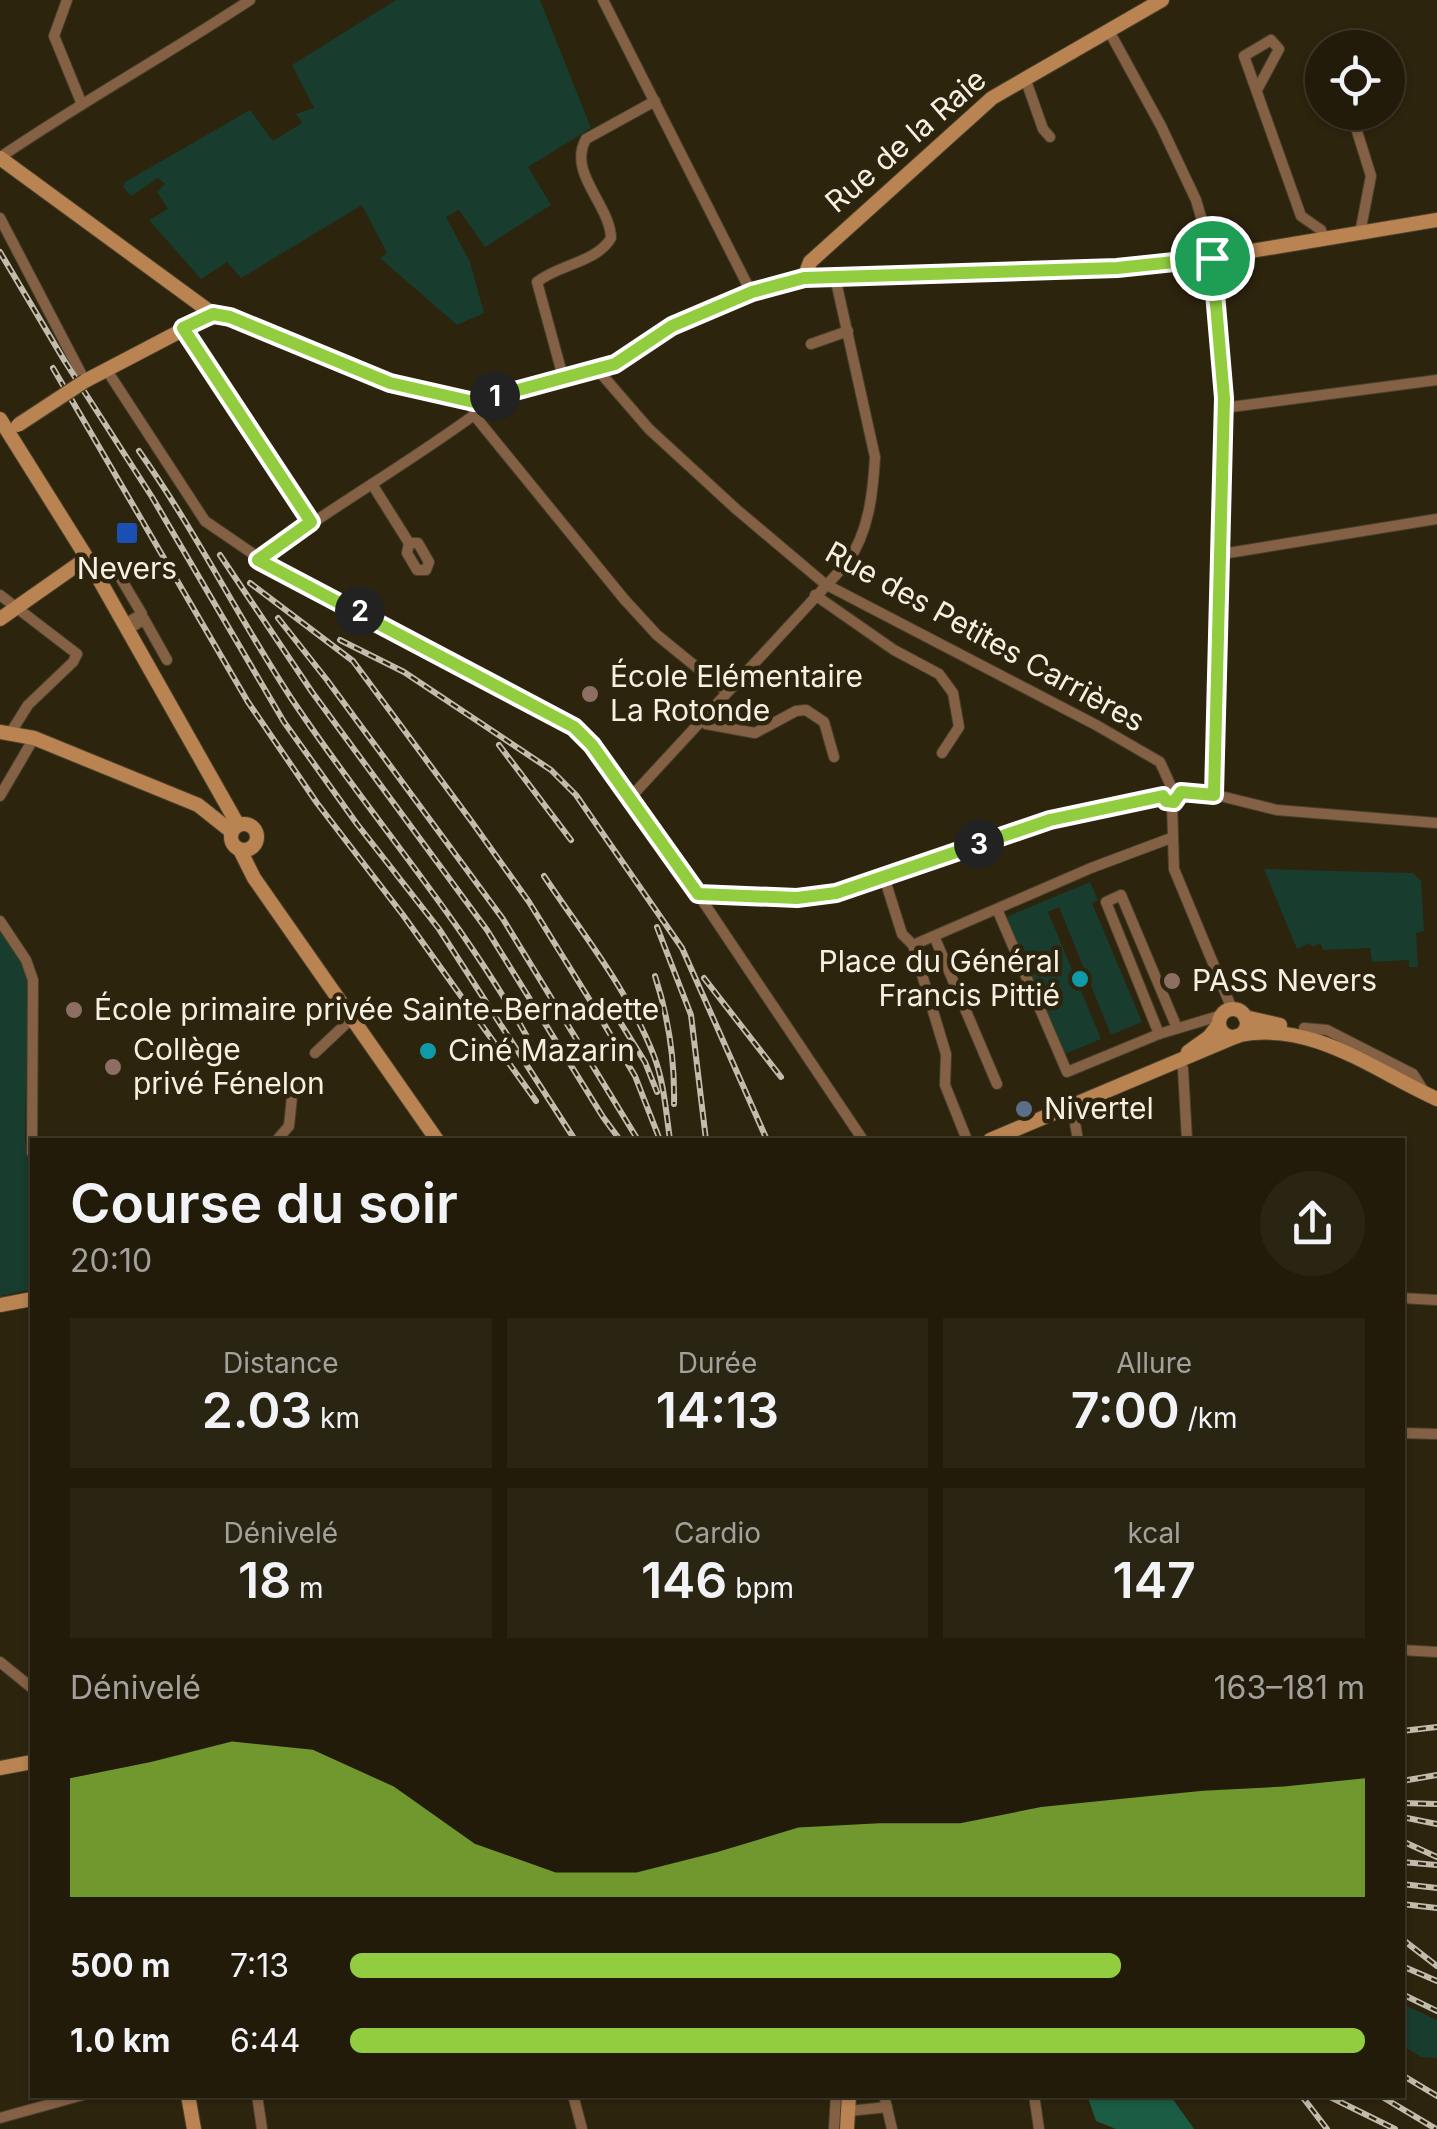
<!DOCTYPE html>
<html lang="fr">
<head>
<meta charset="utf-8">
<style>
  :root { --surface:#221b0a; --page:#2a2413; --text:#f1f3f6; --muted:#a2a19c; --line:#3f392b; --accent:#92cd3f }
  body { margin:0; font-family:Inter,sans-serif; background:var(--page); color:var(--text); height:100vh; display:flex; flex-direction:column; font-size:38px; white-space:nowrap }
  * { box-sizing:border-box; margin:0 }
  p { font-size:32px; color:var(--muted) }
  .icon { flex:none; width:55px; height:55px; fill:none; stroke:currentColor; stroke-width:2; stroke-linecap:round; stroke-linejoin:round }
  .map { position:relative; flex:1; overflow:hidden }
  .drawer { position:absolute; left:30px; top:1138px; width:1375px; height:960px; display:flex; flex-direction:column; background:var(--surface); border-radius:0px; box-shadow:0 2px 8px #0004,0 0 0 2px var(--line) }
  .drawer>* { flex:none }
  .fabs { position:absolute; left:1305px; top:30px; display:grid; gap:20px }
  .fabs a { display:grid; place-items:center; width:100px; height:100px; border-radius:50%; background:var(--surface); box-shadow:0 2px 8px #0004,0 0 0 2px var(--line); font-size:50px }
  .pin { position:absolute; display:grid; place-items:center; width:85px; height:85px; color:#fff; margin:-42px; border:5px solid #fff; border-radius:50%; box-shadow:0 2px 10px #0007 }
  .km { position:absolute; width:50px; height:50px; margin:-25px; border-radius:50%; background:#222; color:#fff; font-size:28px; line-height:50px; text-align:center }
  .round { display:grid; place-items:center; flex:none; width:105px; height:105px; border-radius:52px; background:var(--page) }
  .headline { display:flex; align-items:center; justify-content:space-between; height:170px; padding:0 40px }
  h1 { font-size:55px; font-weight:600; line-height:75px }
  .metrics { display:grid; grid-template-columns:repeat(3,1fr); gap:15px; height:170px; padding:10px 40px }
  .metrics div { display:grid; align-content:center; border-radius:0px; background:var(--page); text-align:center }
  .metrics b { font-size:50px; font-weight:600 }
  .metrics small { font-size:28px; font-weight:400 }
  .metrics p { font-size:28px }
  .chart { height:280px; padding:20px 40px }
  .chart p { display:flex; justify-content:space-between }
  .chart svg { width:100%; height:180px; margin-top:10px; fill:var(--accent); opacity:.7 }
  ul { padding:0 40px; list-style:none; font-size:32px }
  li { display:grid; grid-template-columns:160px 120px 1fr; align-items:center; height:75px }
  li i { height:25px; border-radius:12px; background:var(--accent) }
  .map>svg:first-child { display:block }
</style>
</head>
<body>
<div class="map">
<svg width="1437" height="2129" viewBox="0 0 1437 2129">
  <rect width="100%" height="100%" fill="#2d240e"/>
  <!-- green -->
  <g fill="#183c2e">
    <polygon points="396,0 540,0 591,128 528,167 551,205 485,247 459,210 446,217 470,262 484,313 457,325 380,258 387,253 362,205 241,278 227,262 201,279 149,220 168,209 157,192 165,184 158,178 131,196 123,187 125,182 250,110 273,141 302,123 296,114 314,108 292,65"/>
    <polygon points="1264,869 1413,873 1421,881 1424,931 1416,933 1418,967 1409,967 1409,960 1372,962 1370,948 1323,950 1320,943 1312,947 1310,943 1297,949"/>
    <polygon points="1090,882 1098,900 1092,903 1142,1022 1111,1035 1059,907 1048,912 1101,1039 1060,1056 1001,919"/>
    <polygon points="0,929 22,961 28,986 25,1139 32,1178 32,1285 29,1290 0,1296"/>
    <polygon points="1403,2004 1437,2020 1437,2058 1421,2057 1403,2046"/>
  </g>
  <!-- forest -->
  <polygon fill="#1a5d44" points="1087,2095 1170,2095 1194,2129 1116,2129 1096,2121"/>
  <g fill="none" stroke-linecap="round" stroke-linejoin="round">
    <!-- street casing -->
    <g stroke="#49412c" stroke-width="12">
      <g id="street">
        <polyline points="67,0 54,36 81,102"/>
        <polyline points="603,0 751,292"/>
        <polyline points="1109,31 1161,126 1196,200 1211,251 1223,398 1214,795"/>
        <polyline points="1025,78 1043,129 1050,137"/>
        <polyline points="1257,90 1279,49 1271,40 1244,56 1301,216 1321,230 1324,239"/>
        <polyline points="1351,112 1371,176 1360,233"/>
        <path d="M2 156C83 101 168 54 250 0"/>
        <polyline points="0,218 85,381"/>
        <polyline points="183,328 311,522"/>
        <polyline points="811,344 848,331"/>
        <polyline points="106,369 205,521 281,573 562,719 584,736 698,894 863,1140"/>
        <polyline points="597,369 649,429 736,509 825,584 1096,725 1160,762 1170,784"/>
        <path d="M563 377 537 282C559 264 596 263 611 238 610 204 567 173 586 139L655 101"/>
        <polyline points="1223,408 1437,380"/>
        <polyline points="474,415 624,599 657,635 727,692"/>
        <polyline points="372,484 409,543 407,553 417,570 426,570 429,562 418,543 409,543"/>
        <polyline points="1222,554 1437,519"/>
        <path d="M259 560C329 509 404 466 474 415V410"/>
        <polyline points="97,577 114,567 142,614 123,625"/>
        <polyline points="0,595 77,654 73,662 28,705 11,732"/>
        <polyline points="815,595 894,650 939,674 953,693 959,727 942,753"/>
        <polyline points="135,625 144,619 167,660"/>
        <polyline points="701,719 706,724 755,733 796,711 806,710 824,722 834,757"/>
        <polyline points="1181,792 1204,792 1277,810 1437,823"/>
        <polyline points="0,796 34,738"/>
        <path d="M629 799 847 563C869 532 873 493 875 457L835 277"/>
        <polyline points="1172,803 1174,869 1232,1009"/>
        <polyline points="884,877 902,934 913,945 946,1054 945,1085 967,1140"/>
        <polyline points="698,894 797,897 836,893 1050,820 1163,796"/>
        <polyline points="997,909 1067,1072 1159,1034 1222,1015"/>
        <polyline points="0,921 26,960 33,980 32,1153"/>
        <polyline points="934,936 997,1084"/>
        <polyline points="913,945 1091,868 1171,838"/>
        <polyline points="1304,1028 1327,1030 1413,1074 1425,1093"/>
        <polyline points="1159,1034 1106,902 1121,895 1177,1028"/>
        <polyline points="315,1053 351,1019"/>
        <polyline points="1179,1059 1183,1069 1187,1140"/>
        <polyline points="1072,1106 1078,1140"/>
        <polyline points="277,1140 289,1126 293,1087"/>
        <polyline points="1402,1298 1437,1300"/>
        <polyline points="1402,1433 1437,1434"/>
        <polyline points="1402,1650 1437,1652"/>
        <polyline points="0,1662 32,1688"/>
        <polyline points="257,2095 262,2129"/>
        <polyline points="573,2095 582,2129"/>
        <polyline points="884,2095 892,2129"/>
        <polyline points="1034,2095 1039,2129"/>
        <polyline points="849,2111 887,2107"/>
        <polyline points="0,2118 83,2095"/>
        <polyline points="834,2129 836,2095"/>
      </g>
    </g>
    <!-- secondary casing -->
    <g stroke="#49412c" stroke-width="16">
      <g id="secondary">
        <polyline points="0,158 213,314 230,317 390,383 474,402 615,363 672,327 751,292 804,278 1117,268 1203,259 1437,220"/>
        <polyline points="804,278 810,262 992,98 1162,0"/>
        <polyline points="85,381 213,314"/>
        <polyline points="0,419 87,558 238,825"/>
        <polyline points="0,619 87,558"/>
        <polyline points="0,732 34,738 198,805 232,832"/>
        <circle cx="244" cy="837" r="13"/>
        <polyline points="240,850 254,878 437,1140"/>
        <circle cx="1233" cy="1023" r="14"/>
        <polyline points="1245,1017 1280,1025"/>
        <path d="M1240 1035C1313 1021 1373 1070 1437 1099"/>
        <polyline points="1188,1052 1209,1037 1219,1024"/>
        <polyline points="990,1140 1237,1036"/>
        <polyline points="0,1305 32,1299"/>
        <polyline points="0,1768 32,1762"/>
        <polyline points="188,2095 194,2129"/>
        <polyline points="847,2129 849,2095"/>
      </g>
    </g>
    <!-- street -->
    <use href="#street" stroke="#846144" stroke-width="10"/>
    <!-- secondary -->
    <use href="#secondary" stroke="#ba8352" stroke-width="14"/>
    <!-- rail casing -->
    <g stroke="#c2bcac" stroke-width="6">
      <g id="rail">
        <polyline points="0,252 64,360 152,497 284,722 357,824 439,929 575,1140"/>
        <polyline points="53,368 248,702 317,803 403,915 536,1101"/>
        <path d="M139 451C195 530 238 617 291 698 369 815 462 919 530 1042"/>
        <polyline points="220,555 312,692 487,930 603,1117 620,1140"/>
        <polyline points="250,583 353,661 472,822 529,902 591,1002 635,1076 660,1140"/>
        <polyline points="278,618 327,680 503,919 638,1140"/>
        <polyline points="340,640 404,672 551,770 576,795 682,948 767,1140"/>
        <polyline points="499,745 571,840"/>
        <path d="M544 876C582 933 629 991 654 1056 664 1082 666 1112 670 1140"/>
        <polyline points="657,927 691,1015 706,1140"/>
        <path d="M655 976C669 1019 675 1059 674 1104"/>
        <polyline points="704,978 781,1077"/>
        <polyline points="617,1017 645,1062 657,1092"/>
        <polyline points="1402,1731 1437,1727"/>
        <polyline points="1402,1781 1437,1775"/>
        <polyline points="1402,1803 1437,1804"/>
        <polyline points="1402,1817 1437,1824"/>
        <polyline points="1402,1841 1437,1857"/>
        <polyline points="1402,1862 1437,1865"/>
        <polyline points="1402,1884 1437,1888"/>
        <polyline points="1402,1904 1437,1908"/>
        <polyline points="1402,1939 1437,1966"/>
        <polyline points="1402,1966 1437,1981"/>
        <polyline points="1402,1994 1437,2011"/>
        <polyline points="1402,2075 1437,2096"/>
        <polyline points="1301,2095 1327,2129"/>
        <polyline points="1326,2095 1395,2129"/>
        <polyline points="1379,2095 1436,2129"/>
      </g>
    </g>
    <!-- rail -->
    <use href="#rail" stroke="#2d240e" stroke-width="2.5" stroke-dasharray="8" stroke-linecap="butt"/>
    <!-- secondary-bridge casing -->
    <g stroke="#49412c" stroke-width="16" stroke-linecap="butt">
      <polyline id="secondary-bridge" points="18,425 85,381"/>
    </g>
    <!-- secondary-bridge -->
    <use href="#secondary-bridge" stroke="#ba8352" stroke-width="14"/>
  </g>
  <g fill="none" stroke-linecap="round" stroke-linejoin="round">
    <!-- route casing -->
    <g stroke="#fff" stroke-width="20">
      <polygon id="route" points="1212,258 1224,398 1214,795 1181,792 1174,802 1166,801 1163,796 1050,820 836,893 797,898 698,894 592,745 574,727 258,560 311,522 183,328 213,314 230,317 390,383 474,402 615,364 672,326 752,292 804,278 1117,268"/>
    </g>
    <!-- route -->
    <use href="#route" stroke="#92cd3f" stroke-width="12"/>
  </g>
  <!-- markers -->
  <rect fill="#1a4fb4" stroke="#2d240e" stroke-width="4" x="115" y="521" width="24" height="24" rx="5"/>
  <g fill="#8d6e63" stroke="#2d240e" stroke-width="4">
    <circle cx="590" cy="694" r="10"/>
    <circle cx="1172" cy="981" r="10"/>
    <circle cx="74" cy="1010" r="10"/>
    <circle cx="113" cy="1067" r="10"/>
  </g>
  <g fill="#0f9aa8" stroke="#2d240e" stroke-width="4">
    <circle cx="1080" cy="979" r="10"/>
    <circle cx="428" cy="1051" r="10"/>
  </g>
  <circle fill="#5c6f8a" stroke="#2d240e" stroke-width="4" cx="1024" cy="1109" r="10"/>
  <g text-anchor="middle" stroke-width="9" stroke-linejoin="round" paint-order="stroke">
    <!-- street labels -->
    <g font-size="30" fill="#f6f0e2" stroke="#2d240e">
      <text transform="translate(906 141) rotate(-41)" y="10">Rue de la Raie</text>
      <text transform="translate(985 637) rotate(29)" y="10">Rue des Petites Carrières</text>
    </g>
    <!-- poi labels -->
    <g font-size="30" fill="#f6f0e2" stroke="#2d240e" text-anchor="start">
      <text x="127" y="579" text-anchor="middle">Nevers</text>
      <text x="610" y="687">École Elémentaire<tspan x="610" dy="34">La Rotonde</tspan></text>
      <text x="1060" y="972" text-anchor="end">Place du Général<tspan x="1060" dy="34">Francis Pittié</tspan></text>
      <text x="1192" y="991">PASS Nevers</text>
      <text x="94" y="1020">École primaire privée Sainte-Bernadette</text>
      <text x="133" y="1060">Collège<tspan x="133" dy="34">privé Fénelon</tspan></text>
      <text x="448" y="1061">Ciné Mazarin</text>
      <text x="1044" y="1119">Nivertel</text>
    </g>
  </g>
</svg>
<div class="fabs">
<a><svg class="icon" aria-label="locate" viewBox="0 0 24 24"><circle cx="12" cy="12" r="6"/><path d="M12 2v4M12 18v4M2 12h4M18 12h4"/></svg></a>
</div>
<div class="pin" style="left:1212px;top:258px;background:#1e9e55"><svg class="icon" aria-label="arrive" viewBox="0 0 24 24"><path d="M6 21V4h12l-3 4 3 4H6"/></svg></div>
<b class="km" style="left:495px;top:396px">1</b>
<b class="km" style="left:360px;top:611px">2</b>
<b class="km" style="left:979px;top:844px">3</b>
<section class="drawer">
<div class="headline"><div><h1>Course du soir</h1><p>20:10</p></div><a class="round"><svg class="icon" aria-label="share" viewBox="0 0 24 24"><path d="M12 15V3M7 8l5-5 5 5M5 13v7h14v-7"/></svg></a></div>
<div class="metrics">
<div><p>Distance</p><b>2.03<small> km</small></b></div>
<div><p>Durée</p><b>14:13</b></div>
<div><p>Allure</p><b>7:00<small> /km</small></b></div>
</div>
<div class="metrics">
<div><p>Dénivelé</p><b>18<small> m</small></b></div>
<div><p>Cardio</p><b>146<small> bpm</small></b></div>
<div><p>kcal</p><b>147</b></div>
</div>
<div class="chart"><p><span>Dénivelé</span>163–181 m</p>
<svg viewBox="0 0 160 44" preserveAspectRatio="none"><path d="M0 44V15L10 11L20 6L30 8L40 17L50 31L60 38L70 38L80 33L90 27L100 26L110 26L120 22L130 20L140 18L150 17L160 15V44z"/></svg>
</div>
<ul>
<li><b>500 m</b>7:13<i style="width:76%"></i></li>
<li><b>1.0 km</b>6:44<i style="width:100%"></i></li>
</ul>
</section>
</div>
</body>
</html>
